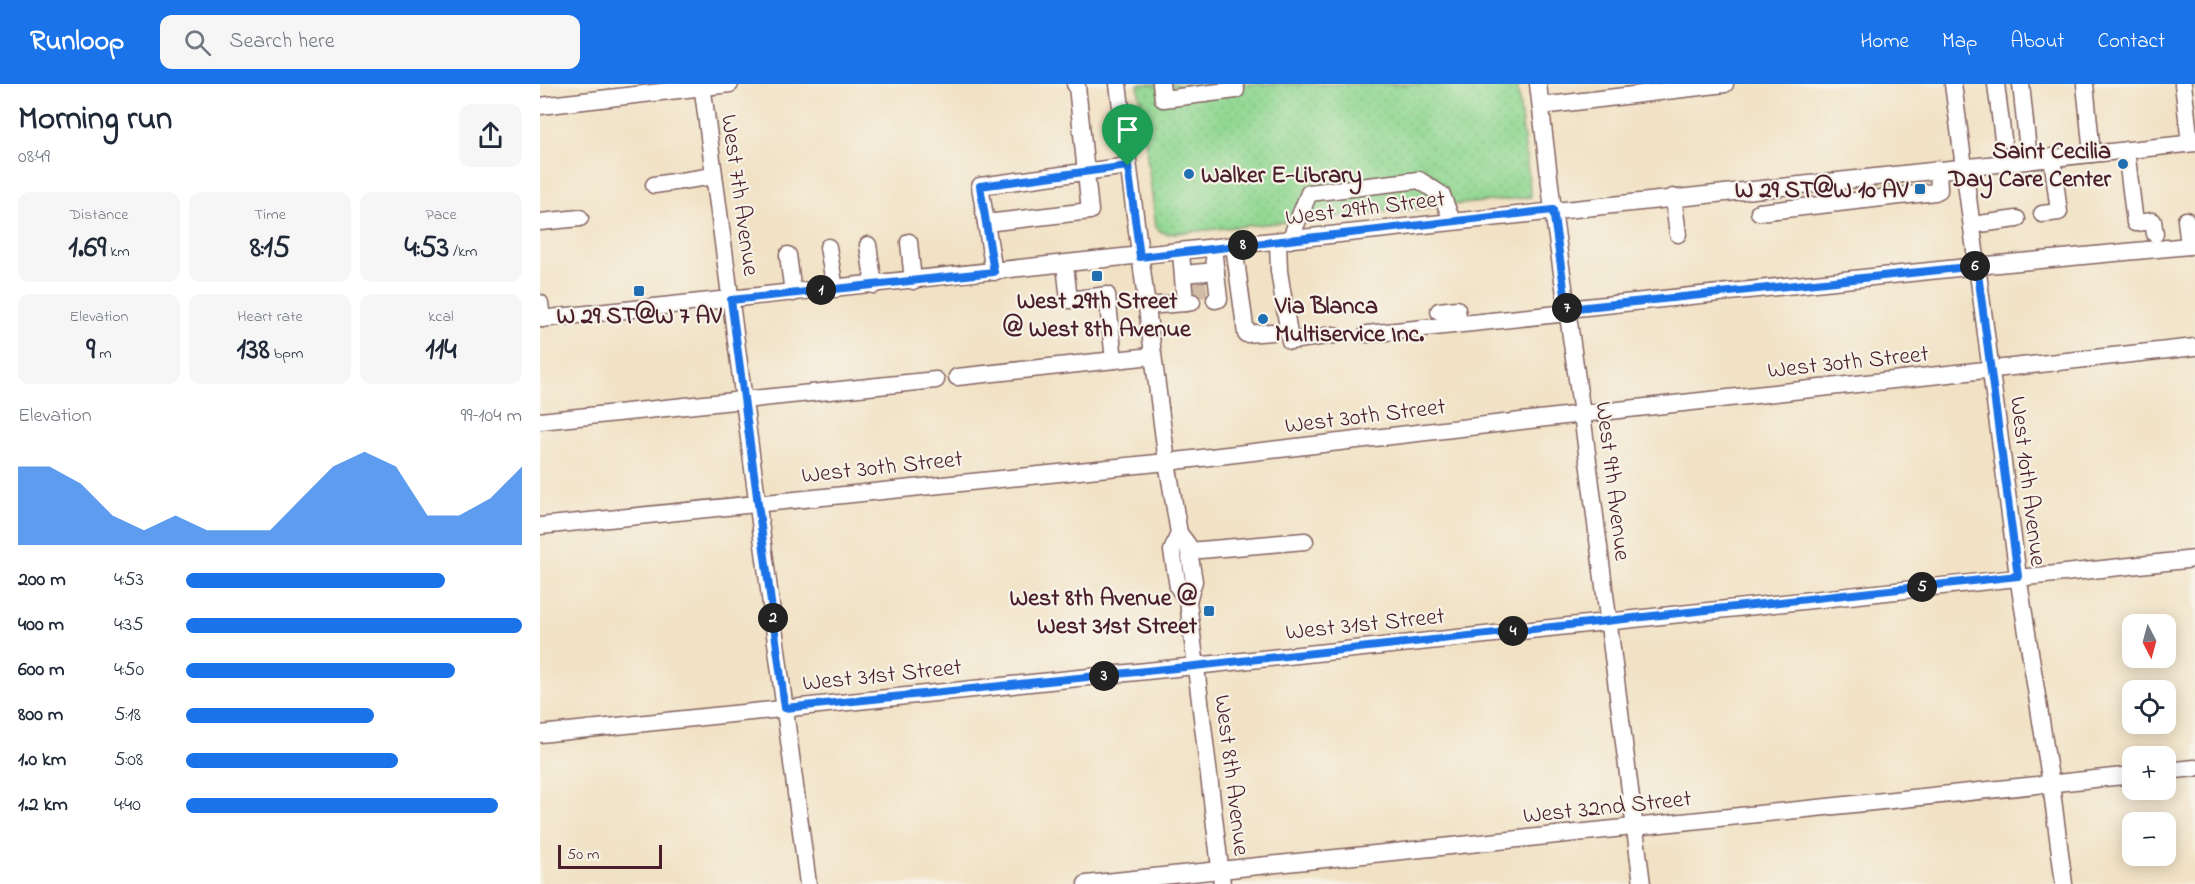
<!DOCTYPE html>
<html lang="en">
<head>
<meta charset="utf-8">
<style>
  :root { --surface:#fff; --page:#f6f6f7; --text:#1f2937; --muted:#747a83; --accent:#1a73e8 }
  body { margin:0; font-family:"Indie Flower",sans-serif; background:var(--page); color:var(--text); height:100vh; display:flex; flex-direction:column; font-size:22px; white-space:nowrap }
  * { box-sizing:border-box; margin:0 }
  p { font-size:20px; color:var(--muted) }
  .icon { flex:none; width:33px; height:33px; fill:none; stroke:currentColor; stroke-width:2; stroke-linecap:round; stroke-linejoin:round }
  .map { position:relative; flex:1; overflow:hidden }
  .sheet { display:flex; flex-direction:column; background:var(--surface); width:540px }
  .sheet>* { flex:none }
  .needle { width:39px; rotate:174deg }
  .tools { position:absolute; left:1582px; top:530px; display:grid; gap:12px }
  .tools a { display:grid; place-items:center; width:54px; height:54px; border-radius:12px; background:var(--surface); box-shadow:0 3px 15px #0003; font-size:30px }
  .scale { position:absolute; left:18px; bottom:15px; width:104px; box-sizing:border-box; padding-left:6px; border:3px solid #4a1f2b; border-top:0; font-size:16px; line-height:21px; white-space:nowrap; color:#4a1f2b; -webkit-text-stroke:4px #f7f3e8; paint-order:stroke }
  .pin { position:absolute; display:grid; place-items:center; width:51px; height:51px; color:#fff; margin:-62px -26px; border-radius:50% 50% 50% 0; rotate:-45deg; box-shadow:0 0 6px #0007 }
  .pin .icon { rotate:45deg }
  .km { position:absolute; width:30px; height:30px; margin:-15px; border-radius:50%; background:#222; color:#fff; font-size:16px; line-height:30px; text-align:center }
  .round { display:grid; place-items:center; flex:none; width:63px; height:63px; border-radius:12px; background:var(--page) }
  .summary { display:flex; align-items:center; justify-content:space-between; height:102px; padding:0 18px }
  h1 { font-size:33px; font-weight:800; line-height:45px }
  .figures { display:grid; grid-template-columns:repeat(3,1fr); gap:9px; height:102px; padding:6px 18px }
  .figures div { display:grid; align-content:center; border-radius:12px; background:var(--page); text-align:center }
  .figures b { font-size:30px; font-weight:800 }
  .figures small { font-size:16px; font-weight:400 }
  .figures p { font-size:16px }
  .chart { height:168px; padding:12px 18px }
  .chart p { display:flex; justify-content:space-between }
  .chart svg { width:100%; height:108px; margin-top:6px; fill:var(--accent); opacity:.7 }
  ul { padding:0 18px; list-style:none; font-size:20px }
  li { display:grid; grid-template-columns:96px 72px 1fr; align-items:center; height:45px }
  li i { height:15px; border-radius:8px; background:var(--accent) }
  header { display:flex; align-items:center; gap:36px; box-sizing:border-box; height:84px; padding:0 30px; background:var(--accent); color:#fff }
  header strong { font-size:28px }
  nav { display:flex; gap:33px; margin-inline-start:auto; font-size:21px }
  .search { width:420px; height:54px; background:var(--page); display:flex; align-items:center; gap:15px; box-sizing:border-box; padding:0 21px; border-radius:12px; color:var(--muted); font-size:22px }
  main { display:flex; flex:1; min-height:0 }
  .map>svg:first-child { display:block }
</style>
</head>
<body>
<header>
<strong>Runloop</strong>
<div class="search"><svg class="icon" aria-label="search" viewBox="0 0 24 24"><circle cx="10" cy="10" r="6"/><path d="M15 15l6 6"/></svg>Search here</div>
<nav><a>Home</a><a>Map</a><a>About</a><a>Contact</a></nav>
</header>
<main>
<section class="sheet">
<div class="summary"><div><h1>Morning run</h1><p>08:49</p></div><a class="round"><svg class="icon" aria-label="share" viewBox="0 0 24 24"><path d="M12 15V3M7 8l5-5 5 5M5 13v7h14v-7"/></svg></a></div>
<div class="figures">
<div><p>Distance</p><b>1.69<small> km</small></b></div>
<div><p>Time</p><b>8:15</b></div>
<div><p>Pace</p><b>4:53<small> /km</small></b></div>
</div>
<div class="figures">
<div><p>Elevation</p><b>9<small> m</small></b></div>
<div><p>Heart rate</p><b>138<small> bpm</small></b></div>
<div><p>kcal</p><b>114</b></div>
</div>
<div class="chart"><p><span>Elevation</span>99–104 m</p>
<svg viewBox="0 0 160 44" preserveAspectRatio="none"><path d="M0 44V12L10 12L20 19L30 32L40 38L50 32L60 38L70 38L80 38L90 25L100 12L110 6L120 12L130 32L140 32L150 25L160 12V44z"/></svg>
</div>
<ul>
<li><b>200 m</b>4:53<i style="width:77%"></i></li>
<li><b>400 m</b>4:35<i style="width:100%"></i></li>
<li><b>600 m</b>4:50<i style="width:80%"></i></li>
<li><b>800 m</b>5:18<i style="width:56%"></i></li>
<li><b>1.0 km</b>5:08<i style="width:63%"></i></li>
<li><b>1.2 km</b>4:40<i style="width:93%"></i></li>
</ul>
</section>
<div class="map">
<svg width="1655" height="800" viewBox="0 0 1655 800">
  <defs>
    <pattern id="grass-dots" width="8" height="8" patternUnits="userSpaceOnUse" patternTransform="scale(1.5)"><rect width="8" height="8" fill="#90d791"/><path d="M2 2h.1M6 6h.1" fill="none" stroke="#7eb87d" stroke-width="1.8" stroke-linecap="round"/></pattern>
  </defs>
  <rect width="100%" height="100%" fill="#f7f3e8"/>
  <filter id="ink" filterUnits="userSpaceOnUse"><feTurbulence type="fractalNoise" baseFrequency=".0167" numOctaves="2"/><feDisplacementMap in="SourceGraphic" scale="12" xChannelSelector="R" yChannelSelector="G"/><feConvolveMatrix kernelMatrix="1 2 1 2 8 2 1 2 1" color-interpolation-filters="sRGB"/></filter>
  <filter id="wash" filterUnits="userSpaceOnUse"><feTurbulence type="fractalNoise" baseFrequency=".008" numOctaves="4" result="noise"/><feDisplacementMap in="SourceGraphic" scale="24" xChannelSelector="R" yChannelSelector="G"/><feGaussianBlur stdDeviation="1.35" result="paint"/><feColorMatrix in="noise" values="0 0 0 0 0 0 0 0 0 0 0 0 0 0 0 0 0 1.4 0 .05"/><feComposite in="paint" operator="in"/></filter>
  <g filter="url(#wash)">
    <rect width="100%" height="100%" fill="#f1e2c5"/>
    <!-- grass -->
    <polygon fill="url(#grass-dots)" stroke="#6d7b5e" stroke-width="1.5" points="598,0 977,0 991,113 627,150 620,147 616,143"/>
  </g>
  <g filter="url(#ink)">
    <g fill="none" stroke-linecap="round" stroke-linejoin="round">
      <!-- minor-tunnel -->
      <polyline stroke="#d0bba6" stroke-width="16" stroke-dasharray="16 8" stroke-linecap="butt" points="651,207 674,204"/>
      <!-- minor casing -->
      <g stroke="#846361" stroke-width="19">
        <g id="minor">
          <polyline points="162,0 268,800"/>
          <polyline points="578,0 627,378 639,449 648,461 654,497 648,517 682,800"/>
          <polyline points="621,0 623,15 696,6 695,0"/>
          <polyline points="998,0 1013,126 1042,330 1102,800"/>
          <polyline points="1413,0 1478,492 1511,700 1524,800"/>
          <polyline points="1456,0 1463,55"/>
          <polyline points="1481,0 1489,76"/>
          <polyline points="1545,0 1552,70"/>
          <polyline points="1643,0 1650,59"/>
          <polyline points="0,22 190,0"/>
          <polyline points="1001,22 1185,0"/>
          <polyline points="1586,66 1595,139 1613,137 1615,150"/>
          <polyline points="114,101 174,92"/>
          <polyline points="1133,113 1138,150"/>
          <polyline points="1219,128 1395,108 1399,106 1398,85"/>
          <polyline points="1502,130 1519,128 1512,73"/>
          <polyline points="1646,136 1649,162 1655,161"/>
          <polyline points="0,138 40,134"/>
          <polyline points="446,139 440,102 588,82"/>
          <polyline points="1432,141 1477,135"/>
          <polyline points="750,156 769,109 879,96 902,111 912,137"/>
          <polyline points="369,158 373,197"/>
          <polyline points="738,158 739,187 750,257 794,251"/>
          <polyline points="328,161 334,201"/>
          <polyline points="694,162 706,250 732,248"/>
          <polyline points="288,163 295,205"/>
          <polyline points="673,164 679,215 675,216"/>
          <polyline points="641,168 645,219 652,218"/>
          <polyline points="248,171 253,209"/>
          <polyline points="525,181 529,216 567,211 574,276"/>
          <polyline points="454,188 446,139 550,127 537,2 535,0"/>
          <polyline points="643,190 676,187"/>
          <polyline points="0,219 2,235"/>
          <polyline points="606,222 645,219"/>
          <polyline points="1027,225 1437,182 1649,162"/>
          <polyline points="899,227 917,225 919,240"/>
          <path d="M0 235C552 178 1103 116 1655 59"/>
          <polyline points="827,250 1028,229"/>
          <polyline points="417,293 612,272"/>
          <polyline points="0,337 396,296"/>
          <polyline points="0,442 627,378 1042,330 1655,263"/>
          <polyline points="639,449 632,467 638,503 648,517"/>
          <polyline points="649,467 765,457"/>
          <polyline points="0,650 655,582 1655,475"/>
          <polyline points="1626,687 1655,684"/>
          <polyline points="546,800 1593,691"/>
        </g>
      </g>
      <!-- minor -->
      <use href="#minor" stroke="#fff" stroke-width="16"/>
    </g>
  </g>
  <g fill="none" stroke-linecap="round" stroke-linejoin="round" filter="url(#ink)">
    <!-- route casing -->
    <g stroke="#fff" stroke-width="12">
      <polygon id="route" points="588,82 600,173 1013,126 1027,225 1437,182 1478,492 655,582 245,624 191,216 454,188 440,102"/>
    </g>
    <!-- route -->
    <use href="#route" stroke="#1a73e8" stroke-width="8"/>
  </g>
  <!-- markers -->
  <g fill="#1f6fb2" stroke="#f7f3e8" stroke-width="2">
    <circle cx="1583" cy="80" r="6"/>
    <circle cx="649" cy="90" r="6"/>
    <rect x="1374" y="99" width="12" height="12" rx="3"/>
    <rect x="551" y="186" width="12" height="12" rx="3"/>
    <rect x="93" y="201" width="12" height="12" rx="3"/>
    <circle cx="723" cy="235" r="6"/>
    <rect x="663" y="521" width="12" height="12" rx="3"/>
  </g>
  <g text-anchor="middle" stroke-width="4.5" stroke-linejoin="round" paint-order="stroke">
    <!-- poi labels -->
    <g font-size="24" font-weight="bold" fill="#4a1f2b" stroke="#f7f3e8" text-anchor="end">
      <text x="1571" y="74">Saint Cecilia<tspan x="1571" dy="28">Day Care Center</tspan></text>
      <text x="661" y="98" text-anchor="start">Walker E-Library</text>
      <text x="1368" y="113">W 29 ST@W 10 AV</text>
      <text x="557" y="224" text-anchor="middle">West 29th Street<tspan x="557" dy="28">@ West 8th Avenue</tspan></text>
      <text x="735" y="229" text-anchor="start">Via Blanca<tspan x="735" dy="28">Multiservice Inc.</tspan></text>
      <text x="99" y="239" text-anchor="middle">W 29 ST@W 7 AV</text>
      <text x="657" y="521">West 8th Avenue @<tspan x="657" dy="28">West 31st Street</tspan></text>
    </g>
    <!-- street labels -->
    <g font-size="24" fill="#4a1f2b" stroke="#f7f3e8">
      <text transform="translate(201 111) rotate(82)" y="8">West 7th Avenue</text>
      <text transform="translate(825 123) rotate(-7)" y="8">West 29th Street</text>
      <text transform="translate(1308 277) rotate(-6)" y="8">West 30th Street</text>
      <text transform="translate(825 331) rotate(-7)" y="8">West 30th Street</text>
      <text transform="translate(342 382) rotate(-6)" y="8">West 30th Street</text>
      <text transform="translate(1074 397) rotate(83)" y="8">West 9th Avenue</text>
      <text transform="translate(1489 397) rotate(83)" y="8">West 10th Avenue</text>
      <text transform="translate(825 539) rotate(-6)" y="8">West 31st Street</text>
      <text transform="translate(342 590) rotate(-6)" y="8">West 31st Street</text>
      <text transform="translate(693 691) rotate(83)" y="8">West 8th Avenue</text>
      <text transform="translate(1067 722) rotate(-6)" y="8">West 32nd Street</text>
    </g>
  </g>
</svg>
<div class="tools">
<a><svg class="needle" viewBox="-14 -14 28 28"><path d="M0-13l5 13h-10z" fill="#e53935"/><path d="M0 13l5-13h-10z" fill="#747a83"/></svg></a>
<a><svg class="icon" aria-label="locate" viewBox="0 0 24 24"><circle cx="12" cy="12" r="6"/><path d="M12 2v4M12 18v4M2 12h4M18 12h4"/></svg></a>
<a>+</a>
<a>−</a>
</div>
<div class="scale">50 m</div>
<div class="pin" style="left:588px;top:82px;background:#1e9e55"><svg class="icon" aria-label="arrive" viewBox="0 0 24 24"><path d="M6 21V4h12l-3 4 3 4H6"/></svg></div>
<b class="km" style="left:281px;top:206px">1</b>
<b class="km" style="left:233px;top:534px">2</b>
<b class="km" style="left:564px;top:592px">3</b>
<b class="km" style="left:973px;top:547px">4</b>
<b class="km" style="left:1382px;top:503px">5</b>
<b class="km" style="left:1435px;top:182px">6</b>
<b class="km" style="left:1027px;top:224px">7</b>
<b class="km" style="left:703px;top:161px">8</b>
</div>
</main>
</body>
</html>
